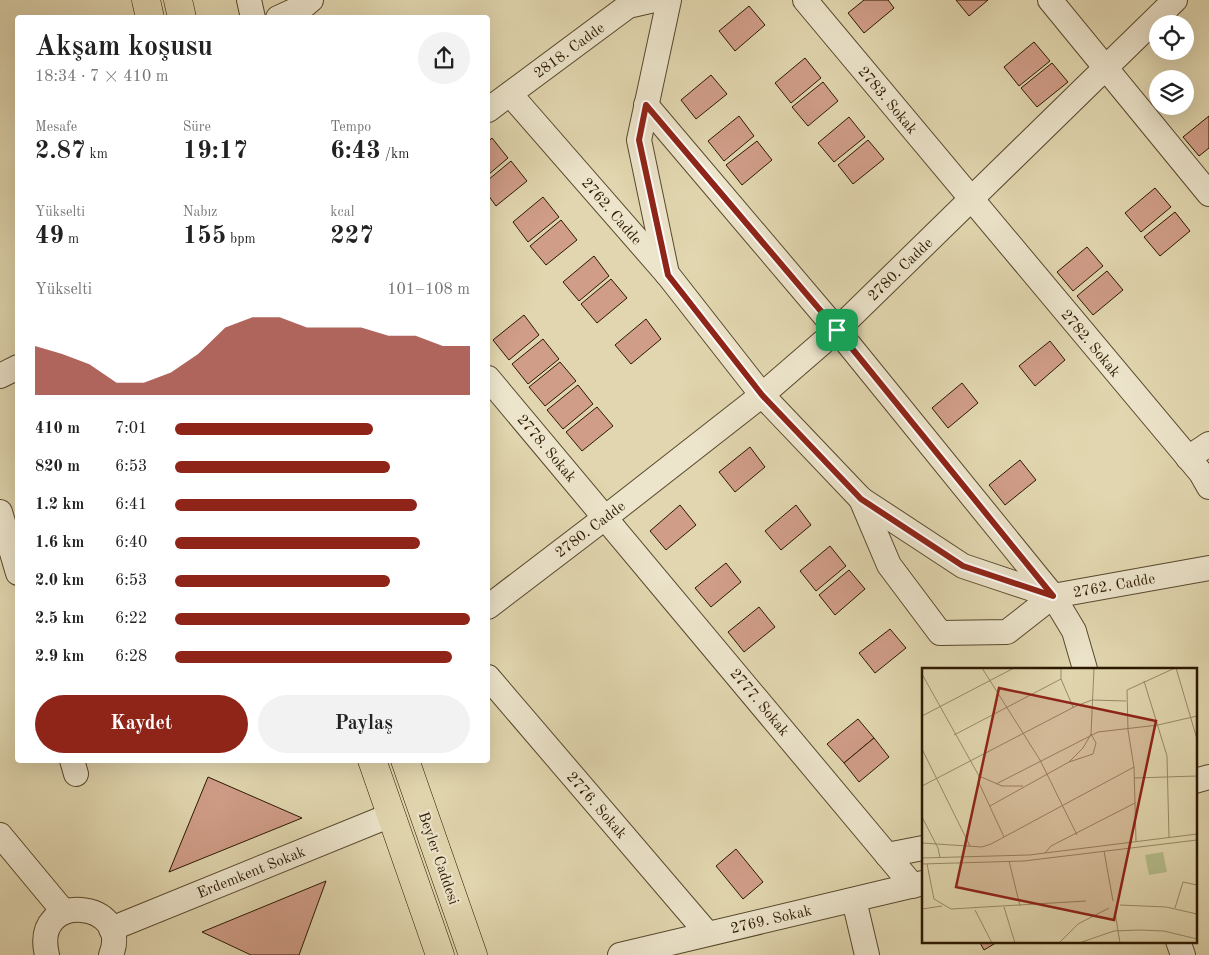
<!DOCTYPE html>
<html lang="tr">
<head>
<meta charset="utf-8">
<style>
  :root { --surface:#fff; --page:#f2f2f2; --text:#222; --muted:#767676; --accent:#8f2418 }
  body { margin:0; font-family:"Old Standard TT",serif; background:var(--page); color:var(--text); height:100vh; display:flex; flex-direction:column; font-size:19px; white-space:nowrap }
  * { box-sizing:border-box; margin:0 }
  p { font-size:16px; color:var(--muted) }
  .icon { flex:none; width:28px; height:28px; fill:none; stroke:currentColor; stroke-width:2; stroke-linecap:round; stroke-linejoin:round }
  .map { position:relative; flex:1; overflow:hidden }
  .side { position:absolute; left:15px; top:15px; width:475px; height:748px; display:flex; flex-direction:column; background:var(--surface); border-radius:5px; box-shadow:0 5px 20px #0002 }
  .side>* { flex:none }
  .fabs { position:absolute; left:1149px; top:15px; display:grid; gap:10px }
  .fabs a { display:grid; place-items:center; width:45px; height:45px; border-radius:50%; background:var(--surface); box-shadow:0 5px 20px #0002; font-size:25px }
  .pin { position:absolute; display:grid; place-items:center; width:42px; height:42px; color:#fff; margin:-21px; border-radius:10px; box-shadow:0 2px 8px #0006 }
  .round { display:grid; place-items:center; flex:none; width:52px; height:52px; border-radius:26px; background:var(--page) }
  .headline { display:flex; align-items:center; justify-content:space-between; height:85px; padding:0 20px }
  h1 { font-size:28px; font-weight:800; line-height:38px }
  .metrics { display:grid; grid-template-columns:repeat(3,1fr); gap:8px; height:85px; padding:5px 20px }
  .metrics div { display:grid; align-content:center }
  .metrics b { font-size:25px; font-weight:800 }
  .metrics small { font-size:14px; font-weight:400 }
  .metrics p { font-size:14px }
  .chart { height:140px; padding:10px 20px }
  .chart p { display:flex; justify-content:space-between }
  .chart svg { width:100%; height:90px; margin-top:5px; fill:var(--accent); opacity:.7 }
  .button { display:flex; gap:10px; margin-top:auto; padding:10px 20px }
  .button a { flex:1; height:58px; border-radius:30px; background:var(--accent); color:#fff; font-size:20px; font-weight:800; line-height:58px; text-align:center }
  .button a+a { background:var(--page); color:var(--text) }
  ul { padding:0 20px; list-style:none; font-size:16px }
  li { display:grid; grid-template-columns:80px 60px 1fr; align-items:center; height:38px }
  li i { height:12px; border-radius:6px; background:var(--accent) }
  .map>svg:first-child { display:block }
</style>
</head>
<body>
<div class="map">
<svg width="1209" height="955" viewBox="0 0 1209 955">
  <rect width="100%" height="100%" fill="#e1d6af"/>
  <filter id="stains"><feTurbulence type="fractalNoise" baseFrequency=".004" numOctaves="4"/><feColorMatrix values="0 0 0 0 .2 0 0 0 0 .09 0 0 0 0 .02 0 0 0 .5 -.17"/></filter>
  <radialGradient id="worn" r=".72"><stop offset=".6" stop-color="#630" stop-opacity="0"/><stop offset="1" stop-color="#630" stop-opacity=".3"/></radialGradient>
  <!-- building -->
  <g fill="#d09d88" stroke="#2b1800">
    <polygon points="864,0 888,0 894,8 864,33 848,13"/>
    <polygon points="956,0 988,0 969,16"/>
    <polygon points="749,6 765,25 735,51 719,31"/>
    <polygon points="1034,42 1050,61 1019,86 1004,67"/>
    <polygon points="805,58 821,78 791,103 775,83"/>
    <polygon points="1052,63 1068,82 1037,107 1021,88"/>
    <polygon points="711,75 727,94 696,119 681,100"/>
    <polygon points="823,82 838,101 808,126 792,107"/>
    <polygon points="739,116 754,136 724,161 708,141"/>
    <polygon points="1209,116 1209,148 1199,156 1183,137"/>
    <polygon points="849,117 865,137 834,162 818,143"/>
    <polygon points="492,138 508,158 488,175 488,142"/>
    <polygon points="868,140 884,159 853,184 838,165"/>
    <polygon points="757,141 772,160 742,185 726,165"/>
    <polygon points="511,161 527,181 496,206 488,195 488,180"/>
    <polygon points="1155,188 1171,207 1141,232 1125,213"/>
    <polygon points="543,197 559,217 528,242 513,222"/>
    <polygon points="1175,212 1190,231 1160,256 1144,237"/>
    <polygon points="561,220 577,240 546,265 530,246"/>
    <polygon points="1087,247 1103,266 1073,291 1057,272"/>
    <polygon points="594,256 609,276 579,301 563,282"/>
    <polygon points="1107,271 1123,290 1093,315 1077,296"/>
    <polygon points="611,279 627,298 597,323 581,304"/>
    <polygon points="524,315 539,335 509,360 493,340"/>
    <polygon points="646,319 661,339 631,364 615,345"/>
    <polygon points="543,339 559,359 528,384 512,364"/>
    <polygon points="1050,341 1065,360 1035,386 1019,366"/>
    <polygon points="560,362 576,381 545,406 529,387"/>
    <polygon points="962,383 978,403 948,428 932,408"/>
    <polygon points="578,385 593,404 563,429 547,410"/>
    <polygon points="597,407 613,426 582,451 566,432"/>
    <polygon points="750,447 765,467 735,492 719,472"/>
    <polygon points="1020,460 1036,480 1005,505 989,485"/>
    <polygon points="680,505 696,525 666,550 650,531"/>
    <polygon points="796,505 811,525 781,550 765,531"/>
    <polygon points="830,546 846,566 816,591 800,571"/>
    <polygon points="726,563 741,582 711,607 695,588"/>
    <polygon points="849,570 865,589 835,615 819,595"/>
    <polygon points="759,607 775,627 744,652 728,632"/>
    <polygon points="890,629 906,648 875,673 859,653"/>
    <polygon points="858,719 874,738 844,763 827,744"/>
    <polygon points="874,738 889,757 859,782 844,763"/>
    <polygon points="208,777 302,818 169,872"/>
    <polygon points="736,849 763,882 743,899 716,866"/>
    <polygon points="326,881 299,955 251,955 202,932"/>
    <polygon points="979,941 999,941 984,950"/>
  </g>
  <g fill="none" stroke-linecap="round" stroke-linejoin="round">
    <!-- minor casing -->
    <g stroke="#58482c" stroke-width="26">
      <g id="minor">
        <polyline points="249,0 253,18"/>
        <polyline points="805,0 1201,473 1209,487"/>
        <polyline points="1050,0 1209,194"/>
        <polyline points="278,18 304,6 311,0"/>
        <polyline points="510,94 668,275 762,395 861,499 963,566 1053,596 1209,568"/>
        <polyline points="646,105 837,330 1053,596 1074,631 1085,669"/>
        <polyline points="488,110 628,6 654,0"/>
        <polyline points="667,274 639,140 669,0"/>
        <polyline points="0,376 18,367"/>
        <polyline points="488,378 913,886"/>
        <polyline points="1188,458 1209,444"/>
        <polyline points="861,499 889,565 940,633 1007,632 1053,596"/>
        <polyline points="0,512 18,573"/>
        <polyline points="488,607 606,517 762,395 837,330 1175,0"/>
        <polyline points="488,677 707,933"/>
        <polyline points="72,760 76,774"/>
        <polyline points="1195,781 1209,777"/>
        <polyline points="0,835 64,912"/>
        <polyline points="887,855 923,848"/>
        <polyline points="854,900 867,955"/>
        <polyline points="111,929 391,815"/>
        <polyline points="1178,941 1183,955"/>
        <path d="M47 955C31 889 133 901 111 955"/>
        <polyline points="620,955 923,883"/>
      </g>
    </g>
    <!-- major casing -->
    <g stroke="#2b1800" stroke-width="29">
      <g id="major">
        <polyline points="146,0 150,18"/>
        <polyline points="178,0 182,18"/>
        <polyline points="372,760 440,955"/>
        <polyline points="405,760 473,955"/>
      </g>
    </g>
    <!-- minor -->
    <use href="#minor" stroke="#ece4cb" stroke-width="24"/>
    <!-- major -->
    <use href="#major" stroke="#e1d6af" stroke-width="28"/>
  </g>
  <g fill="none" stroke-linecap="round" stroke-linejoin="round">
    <!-- route casing -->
    <g stroke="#fff" stroke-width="10">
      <polygon id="route" points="646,105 837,330 1053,596 963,566 861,499 762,395 668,275 639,140"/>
    </g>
    <!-- route -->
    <use href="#route" stroke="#8f2418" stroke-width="6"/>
  </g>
  <g text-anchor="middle" stroke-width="4.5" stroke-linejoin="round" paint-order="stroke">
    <!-- street labels -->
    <g font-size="15" fill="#2b1800" stroke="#ece4cb">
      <text transform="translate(569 50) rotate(-36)" y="5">2818. Cadde</text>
      <text transform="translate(888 100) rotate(50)" y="5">2783. Sokak</text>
      <text transform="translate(612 211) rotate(49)" y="5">2762. Cadde</text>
      <text transform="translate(900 269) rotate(-44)" y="5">2780. Cadde</text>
      <text transform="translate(1091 343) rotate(50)" y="5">2782. Sokak</text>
      <text transform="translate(547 448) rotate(50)" y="5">2778. Sokak</text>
      <text transform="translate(590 529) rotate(-37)" y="5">2780. Cadde</text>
      <text transform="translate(1114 585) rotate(-10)" y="5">2762. Cadde</text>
      <text transform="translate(760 702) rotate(50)" y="5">2777. Sokak</text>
      <text transform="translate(597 805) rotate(49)" y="5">2776. Sokak</text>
      <text transform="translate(439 858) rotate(71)" y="5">Beyler Caddesi</text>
      <text transform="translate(251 872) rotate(-22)" y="5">Erdemkent Sokak</text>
      <text transform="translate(771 919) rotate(-13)" y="5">2769. Sokak</text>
    </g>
  </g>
  <!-- overview -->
  <g transform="translate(922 668)">
    <rect width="275" height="275" fill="#e1d6af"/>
    <path d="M241 184 245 204 227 207 223 187Z" fill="#b4bd8a"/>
    <path fill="none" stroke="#988a69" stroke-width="1" d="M60 0 118 92 155 167M139 0V11L151 39M254 0 275 71M0 6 57 108V115L82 169M222 13 245 88 247 169M0 48 92 0M32 67 139 11M0 81 48 178M147 94 171 86 174 75 169 66M57 108 80 118H101M212 110 275 108M74 116 176 64 236 57 275 48M0 118 154 38 170 32 204 33M68 138 147 94 161 80 169 66 172 0M0 149 16 180 18 190M214 173 212 99 206 62 205 22 253 0M0 175 60 179 69 176 212 99M182 183 191 233M123 185 129 178 213 135M0 190 107 187 275 166M87 193 98 238M0 196 102 193 275 172M5 196 12 231 29 241 164 233M198 237 244 239 275 246M82 239 93 275M253 240 261 214 275 217M0 241 20 238M53 242 70 275M193 244 198 275M137 275 156 256 187 240M157 275 192 263 217 262 242 263 275 271"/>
    <path fill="#8f2418" fill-opacity="0.15" stroke="#8f2418" stroke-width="2.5" d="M77 20 234 53 192 252 34 219Z"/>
    <rect width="275" height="275" fill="none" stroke="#2b1800" stroke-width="2.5"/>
  </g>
  <rect width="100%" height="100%" filter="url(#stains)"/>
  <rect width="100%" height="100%" fill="url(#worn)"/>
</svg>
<div class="fabs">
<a><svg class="icon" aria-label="locate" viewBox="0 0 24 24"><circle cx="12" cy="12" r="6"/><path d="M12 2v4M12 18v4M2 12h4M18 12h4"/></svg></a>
<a><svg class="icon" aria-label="layers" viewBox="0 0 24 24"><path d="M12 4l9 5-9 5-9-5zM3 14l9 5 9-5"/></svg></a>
</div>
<div class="pin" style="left:837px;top:330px;background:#1e9e55"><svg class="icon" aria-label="arrive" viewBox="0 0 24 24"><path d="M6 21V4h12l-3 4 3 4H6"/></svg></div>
<section class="side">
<div class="headline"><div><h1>Akşam koşusu</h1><p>18:34 · 7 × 410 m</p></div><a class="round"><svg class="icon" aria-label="share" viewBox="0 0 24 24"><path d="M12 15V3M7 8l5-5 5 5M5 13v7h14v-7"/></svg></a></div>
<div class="metrics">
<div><p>Mesafe</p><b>2.87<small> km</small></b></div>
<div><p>Süre</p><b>19:17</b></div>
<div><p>Tempo</p><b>6:43<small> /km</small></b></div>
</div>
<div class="metrics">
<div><p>Yükselti</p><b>49<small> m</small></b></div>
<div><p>Nabız</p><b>155<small> bpm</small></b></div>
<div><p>kcal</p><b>227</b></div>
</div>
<div class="chart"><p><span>Yükselti</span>101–108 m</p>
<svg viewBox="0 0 160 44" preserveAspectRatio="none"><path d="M0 44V20L10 24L20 29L30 38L40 38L50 33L60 24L70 11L80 6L90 6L100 11L110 11L120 11L130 15L140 15L150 20L160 20V44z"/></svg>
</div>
<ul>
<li><b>410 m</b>7:01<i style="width:67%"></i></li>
<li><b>820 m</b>6:53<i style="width:73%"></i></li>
<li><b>1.2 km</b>6:41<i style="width:82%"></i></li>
<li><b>1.6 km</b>6:40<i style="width:83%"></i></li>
<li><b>2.0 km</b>6:53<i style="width:73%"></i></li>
<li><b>2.5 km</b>6:22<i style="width:100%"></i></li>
<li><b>2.9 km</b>6:28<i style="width:94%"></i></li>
</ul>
<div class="button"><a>Kaydet</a><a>Paylaş</a></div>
</section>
</div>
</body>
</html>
